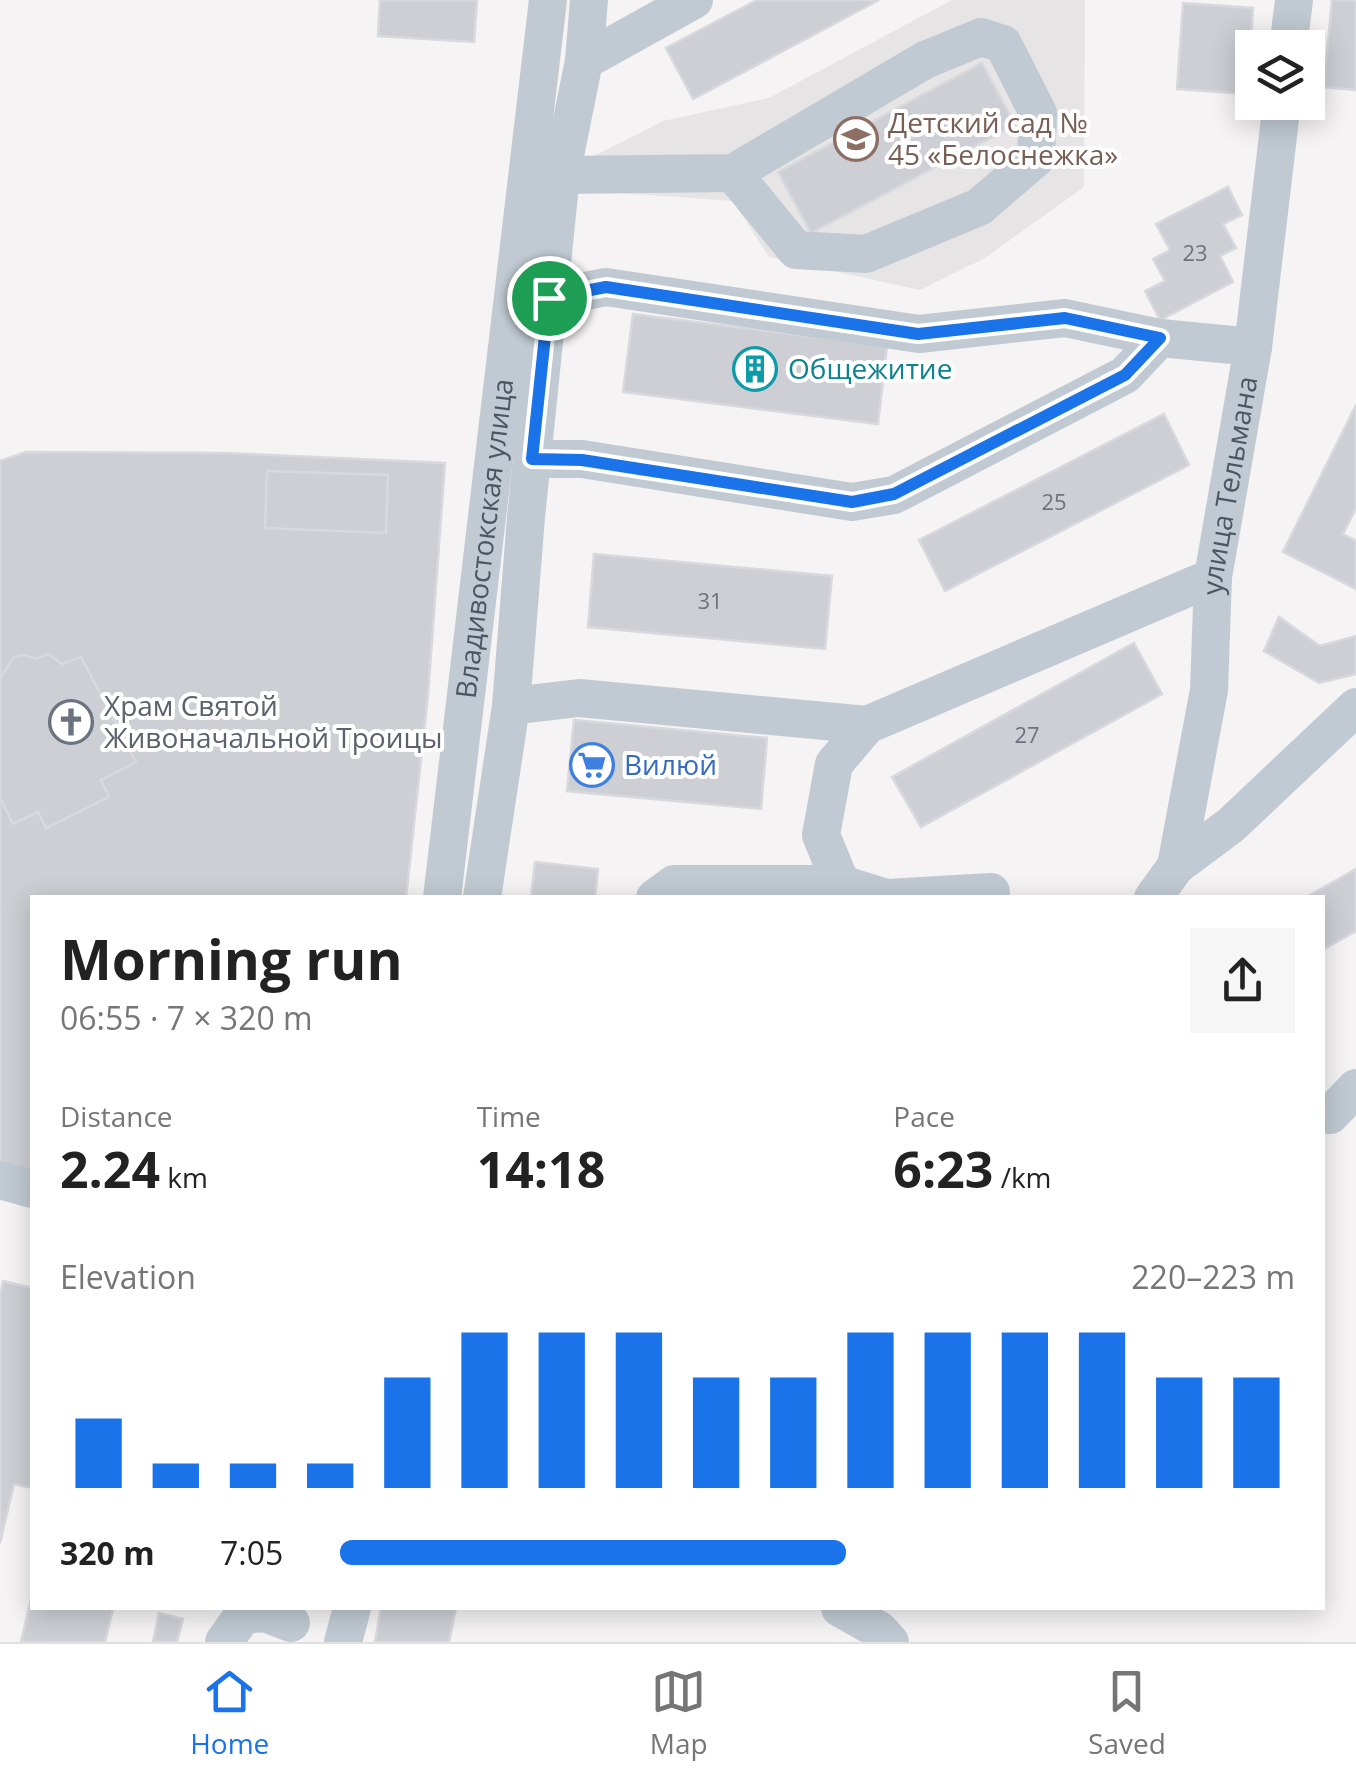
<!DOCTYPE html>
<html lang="en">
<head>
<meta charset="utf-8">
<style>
  :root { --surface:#fff; --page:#f6f6f6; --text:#222; --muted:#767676; --line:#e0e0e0; --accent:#1a73e8 }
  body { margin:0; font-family:"Open Sans",sans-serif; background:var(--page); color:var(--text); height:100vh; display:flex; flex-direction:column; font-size:38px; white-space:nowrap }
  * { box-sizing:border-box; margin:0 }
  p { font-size:32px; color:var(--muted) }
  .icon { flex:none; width:55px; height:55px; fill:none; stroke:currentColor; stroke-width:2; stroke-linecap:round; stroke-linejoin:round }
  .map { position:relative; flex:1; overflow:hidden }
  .sheet { position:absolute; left:30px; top:895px; width:1295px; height:715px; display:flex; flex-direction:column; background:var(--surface); border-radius:0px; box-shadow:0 5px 25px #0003 }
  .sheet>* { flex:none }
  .fabs { position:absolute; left:1235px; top:30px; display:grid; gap:20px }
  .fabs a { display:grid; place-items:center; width:90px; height:90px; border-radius:0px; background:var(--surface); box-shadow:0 5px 25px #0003; font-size:50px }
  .pin { position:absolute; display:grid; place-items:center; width:85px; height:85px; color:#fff; margin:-42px; border:5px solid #fff; border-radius:50%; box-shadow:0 2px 10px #0007 }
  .round { display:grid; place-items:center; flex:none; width:105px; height:105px; border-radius:0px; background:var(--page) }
  .overview { display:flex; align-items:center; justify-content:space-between; height:170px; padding:0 30px }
  h1 { font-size:55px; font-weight:700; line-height:75px }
  .metrics { display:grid; grid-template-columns:repeat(3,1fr); gap:15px; height:170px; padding:10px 30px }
  .metrics div { display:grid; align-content:center }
  .metrics b { font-size:50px; font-weight:700 }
  .metrics small { font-size:28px; font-weight:400 }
  .metrics p { font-size:28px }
  .chart { height:280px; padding:20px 30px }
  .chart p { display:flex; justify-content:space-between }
  .chart svg { width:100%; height:180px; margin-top:10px; stroke:var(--accent); stroke-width:6 }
  ul { padding:0 30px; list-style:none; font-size:32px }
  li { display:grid; grid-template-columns:160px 120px 1fr; align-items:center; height:75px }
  li i { height:25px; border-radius:12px; background:var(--accent) }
  .tab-bar { display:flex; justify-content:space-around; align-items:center; height:140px; border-top:2px solid var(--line); background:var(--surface); font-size:28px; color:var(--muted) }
  .tab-bar a { display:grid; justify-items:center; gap:5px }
  .tab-bar .selected { color:var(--accent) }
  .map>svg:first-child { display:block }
</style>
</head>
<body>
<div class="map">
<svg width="1356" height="1642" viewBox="0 0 1356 1642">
  <rect width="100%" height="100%" fill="#f5f3f3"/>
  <!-- education -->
  <polygon fill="#e6e4e5" points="952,0 1085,0 1084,187 985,258 920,290 769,257 733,201 589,191 592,157 663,121 769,98"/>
  <!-- building -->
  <g fill="#cdcfd5" stroke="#d7d9de" stroke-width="2.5">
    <polygon points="380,0 477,0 474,42 378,36"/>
    <polygon points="757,0 879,0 693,99 666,48"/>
    <polygon points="1332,0 1356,0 1356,90 1324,87"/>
    <polygon points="1183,3 1253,8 1247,94 1177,89"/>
    <polygon points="982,63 1015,125 811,233 778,172"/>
    <polygon points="1228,187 1242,215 1223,224 1236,248 1220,256 1233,282 1160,320 1145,291 1165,281 1153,259 1170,250 1156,224"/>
    <polygon points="633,314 887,346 878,424 623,392"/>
    <polygon points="1356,405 1356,508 1343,534 1356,541 1356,589 1283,552"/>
    <polygon points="1164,414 1189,465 945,591 919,540"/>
    <polygon points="26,452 225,453 445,463 428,695 406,898 32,898 32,1172 0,1163 0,461"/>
    <polygon points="267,471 388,475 386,533 265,528"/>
    <polygon points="594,554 832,576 825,649 588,627"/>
    <polygon points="1279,617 1320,646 1356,636 1356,674 1319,683 1264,651"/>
    <polygon points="1134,643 1162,694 921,827 892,777"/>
    <polygon points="49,654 62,664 81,657 136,762 101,780 109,797 46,828 38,812 13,824 0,797 0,678 14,657 25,655 36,659"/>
    <polygon points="574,720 767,738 761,809 567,791"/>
    <polygon points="535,862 598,869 595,898 531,898"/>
    <polygon points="1356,869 1356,931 1322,950 1322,898 1305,898"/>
    <polygon points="3,1281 32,1288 32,1488 14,1484 0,1543 0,1295"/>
    <polygon points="32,1594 32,1608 113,1609 105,1642 21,1642"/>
    <polygon points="381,1608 456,1608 449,1642 375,1642"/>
    <polygon points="159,1613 183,1619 177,1642 153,1642"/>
  </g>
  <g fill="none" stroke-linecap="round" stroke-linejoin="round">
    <!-- minor -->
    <g stroke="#c1cad2" stroke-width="38">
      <polyline points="1288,48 1294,0"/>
      <polyline points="584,61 694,0"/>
      <polyline points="561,175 733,173 796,250 866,254 979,207 1036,158 1038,113 1003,44 981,37 925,60 733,173"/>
      <polyline points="549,298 606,287 919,334 1065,318 1160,338 1253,347"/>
      <polyline points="532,459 582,459 852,502 894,495 1125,375 1160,338"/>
      <polyline points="511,706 579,698 867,725"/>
      <path id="s1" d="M1176 866 1209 690 1213 577 1253 347 1282 102"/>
      <path id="s2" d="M442 898 548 0"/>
      <polyline points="482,898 511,706 526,517 561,175 584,61 589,0"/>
      <polyline points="655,898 674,884 841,884"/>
      <polyline points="886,898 841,884 821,835 834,764 867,725 1213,577"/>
      <polyline points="888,898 991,892"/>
      <polyline points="1153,898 1176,866 1231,825 1356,707"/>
      <polyline points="1330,1115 1356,1088"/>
      <polyline points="0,1180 32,1189"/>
      <polyline points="840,1608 879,1630 890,1642"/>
      <polyline points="224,1642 243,1615 265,1613 291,1623"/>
      <polyline points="343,1642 352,1608"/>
    </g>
  </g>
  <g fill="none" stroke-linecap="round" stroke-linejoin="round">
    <!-- route casing -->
    <g stroke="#fff" stroke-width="20">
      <polygon id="route" points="606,287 918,334 1065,318 1160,338 1125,375 894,494 852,502 582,460 532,459 549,298"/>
    </g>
    <!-- route -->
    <use href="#route" stroke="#1a73e8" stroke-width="12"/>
  </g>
  <!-- icons -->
  <defs>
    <g id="school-ring" transform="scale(2.25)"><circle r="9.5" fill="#fff" stroke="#8d6e63" stroke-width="1.5"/><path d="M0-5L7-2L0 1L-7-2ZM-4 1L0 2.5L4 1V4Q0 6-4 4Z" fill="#8d6e63"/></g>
    <g id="building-ring" transform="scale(2.25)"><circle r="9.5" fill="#fff" stroke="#0f9aa8" stroke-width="1.5"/><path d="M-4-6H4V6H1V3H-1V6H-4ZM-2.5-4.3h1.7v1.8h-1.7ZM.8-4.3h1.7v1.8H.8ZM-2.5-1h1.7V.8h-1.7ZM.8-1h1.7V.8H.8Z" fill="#0f9aa8"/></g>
    <g id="church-ring" transform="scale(2.25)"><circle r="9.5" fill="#fff" stroke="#6b7280" stroke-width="1.5"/><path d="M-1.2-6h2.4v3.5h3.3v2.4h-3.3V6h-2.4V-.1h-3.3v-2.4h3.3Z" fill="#6b7280"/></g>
    <g id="supermarket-ring" transform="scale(2.25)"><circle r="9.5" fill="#fff" stroke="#3f7fe0" stroke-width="1.5"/><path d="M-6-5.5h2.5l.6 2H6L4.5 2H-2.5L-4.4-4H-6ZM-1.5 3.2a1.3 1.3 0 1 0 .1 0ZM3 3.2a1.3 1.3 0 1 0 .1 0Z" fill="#3f7fe0"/></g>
  </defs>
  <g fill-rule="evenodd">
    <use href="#school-ring" x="856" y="139"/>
    <use href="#building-ring" x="755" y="369"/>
    <use href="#church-ring" x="71" y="722"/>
    <use href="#supermarket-ring" x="592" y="765"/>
  </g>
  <g text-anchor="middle" stroke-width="8" stroke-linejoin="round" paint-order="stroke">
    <!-- number labels -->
    <g font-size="22" fill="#6b747e">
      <text x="1195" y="261">23</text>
      <text x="1054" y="510">25</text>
      <text x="710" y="609">31</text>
      <text x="1027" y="743">27</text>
    </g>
    <!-- education labels -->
    <g font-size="28" fill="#785e54" stroke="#fff" text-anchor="start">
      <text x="888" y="133">Детский сад №<tspan x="888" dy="32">45 «Белоснежка»</tspan></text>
    </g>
    <!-- culture labels -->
    <g font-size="28" fill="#0d838f" stroke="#fff" text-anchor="start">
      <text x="788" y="379">Общежитие</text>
    </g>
    <!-- street labels -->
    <g font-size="28" fill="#4a5661" stroke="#fff">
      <text dy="10" stroke="none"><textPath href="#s1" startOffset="385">улица Тельмана</textPath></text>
      <text dy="10" stroke="none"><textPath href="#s2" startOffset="362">Владивостокская улица</textPath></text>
    </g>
    <!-- worship labels -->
    <g font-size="28" fill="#5b616d" stroke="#fff" text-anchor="start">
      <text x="104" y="716">Храм Святой<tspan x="104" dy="32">Живоначальной Троицы</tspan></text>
    </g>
    <!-- shop labels -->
    <g font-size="28" fill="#366cbe" stroke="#fff" text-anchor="start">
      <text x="624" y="775">Вилюй</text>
    </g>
  </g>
</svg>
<div class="fabs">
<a><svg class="icon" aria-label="layers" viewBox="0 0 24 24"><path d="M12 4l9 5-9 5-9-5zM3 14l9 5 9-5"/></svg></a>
</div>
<div class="pin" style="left:549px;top:298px;background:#1e9e55"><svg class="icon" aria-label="arrive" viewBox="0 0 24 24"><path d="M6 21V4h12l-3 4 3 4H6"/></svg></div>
<section class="sheet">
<div class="overview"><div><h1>Morning run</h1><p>06:55 · 7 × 320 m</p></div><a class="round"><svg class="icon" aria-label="share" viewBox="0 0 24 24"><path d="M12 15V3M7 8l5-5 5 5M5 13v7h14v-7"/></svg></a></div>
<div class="metrics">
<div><p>Distance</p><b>2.24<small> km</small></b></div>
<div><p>Time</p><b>14:18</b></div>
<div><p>Pace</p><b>6:23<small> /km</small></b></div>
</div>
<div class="chart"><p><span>Elevation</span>220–223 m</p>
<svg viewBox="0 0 160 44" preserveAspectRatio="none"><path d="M5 44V27M15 44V38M25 44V38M35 44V38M45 44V17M55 44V6M65 44V6M75 44V6M85 44V17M95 44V17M105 44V6M115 44V6M125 44V6M135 44V6M145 44V17M155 44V17"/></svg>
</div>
<ul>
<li><b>320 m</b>7:05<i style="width:53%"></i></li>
</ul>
</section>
</div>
<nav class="tab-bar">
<a class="selected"><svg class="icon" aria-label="home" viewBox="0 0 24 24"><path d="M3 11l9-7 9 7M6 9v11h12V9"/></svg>Home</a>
<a><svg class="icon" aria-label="map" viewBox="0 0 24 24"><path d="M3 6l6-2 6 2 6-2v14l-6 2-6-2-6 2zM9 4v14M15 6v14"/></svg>Map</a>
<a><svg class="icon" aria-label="saved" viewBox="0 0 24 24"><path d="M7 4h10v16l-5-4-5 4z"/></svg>Saved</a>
</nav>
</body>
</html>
